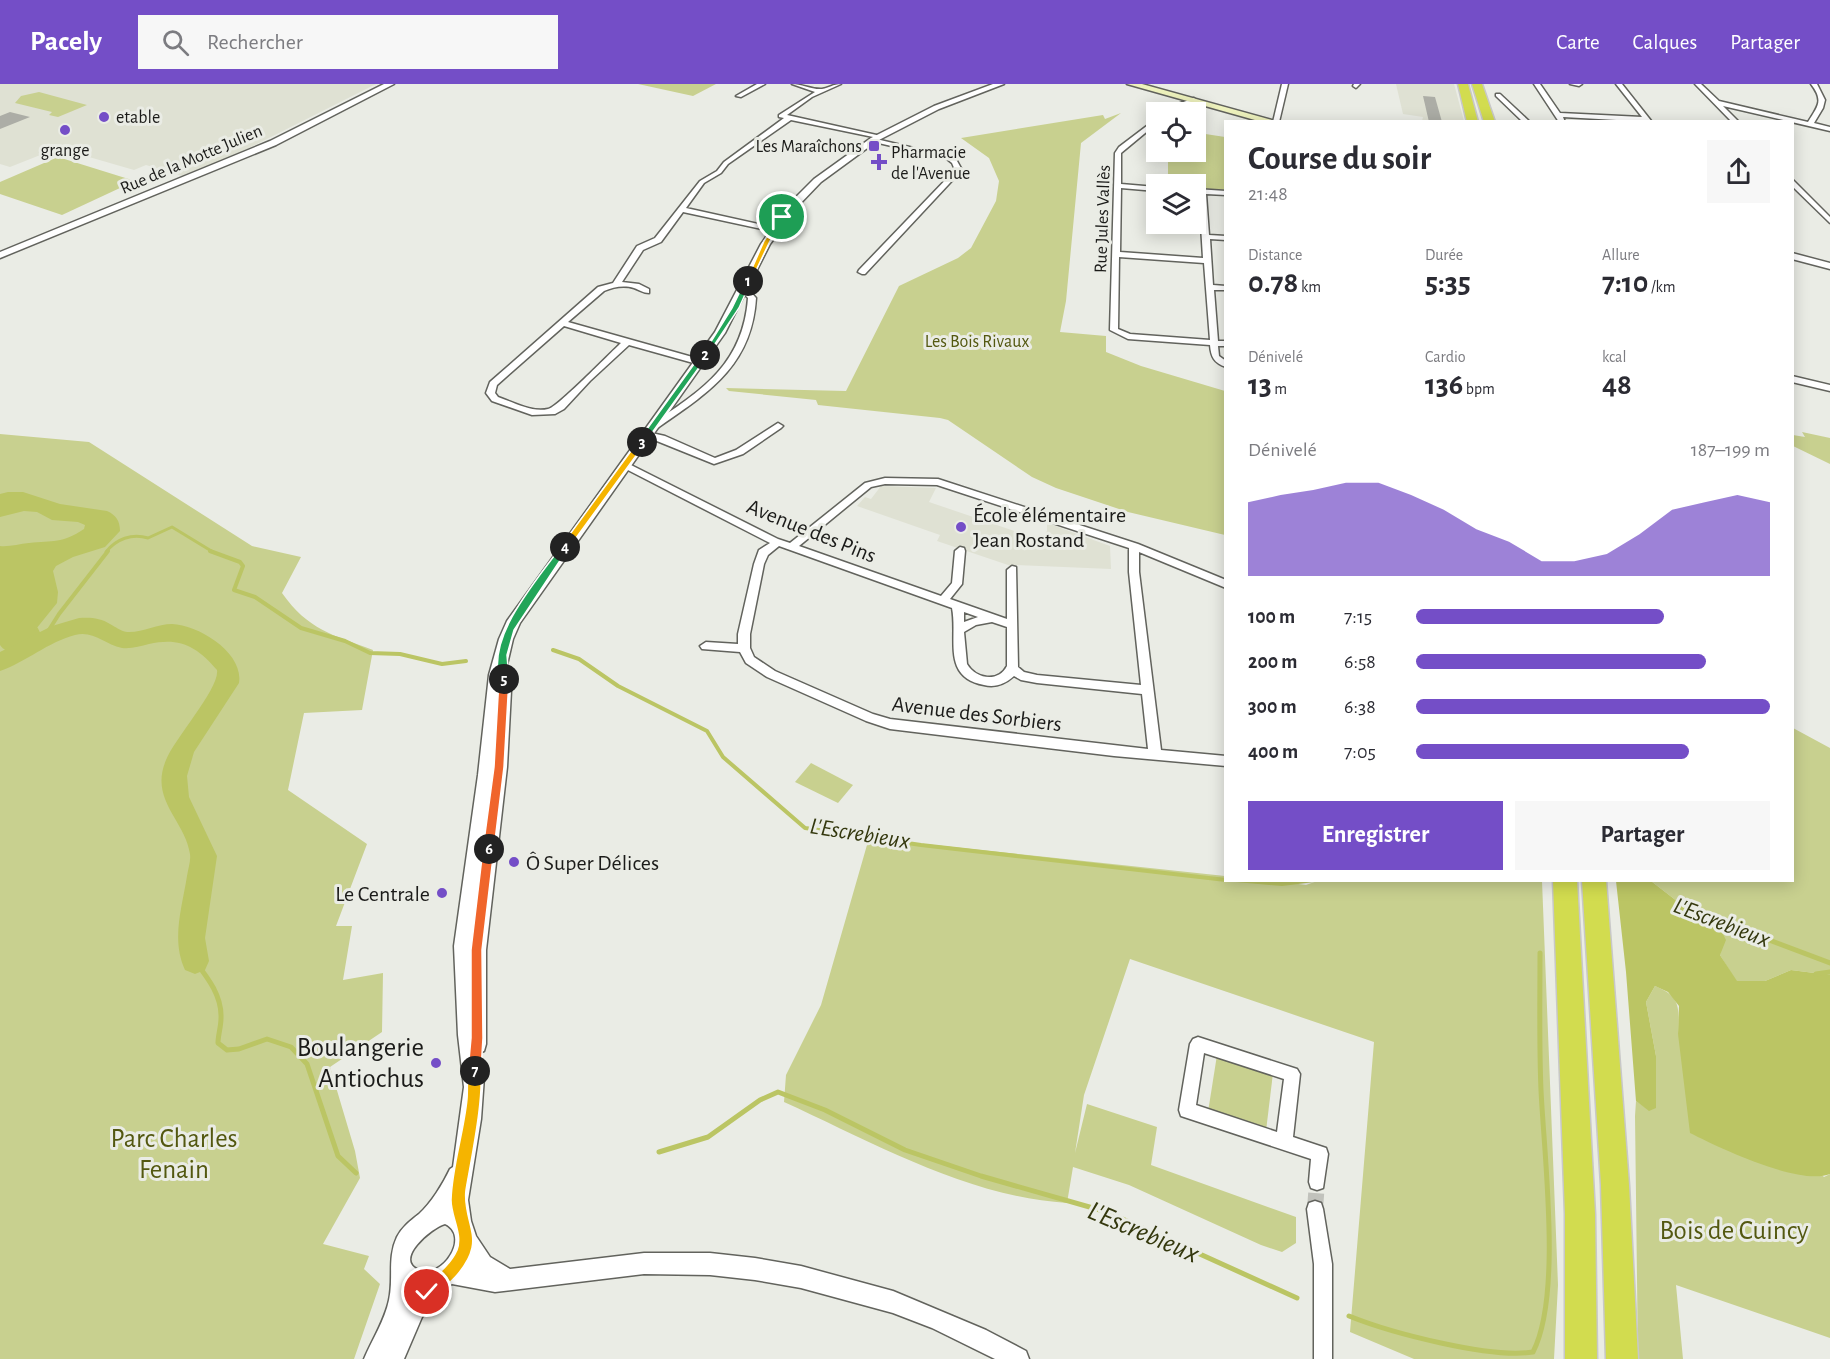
<!DOCTYPE html>
<html lang="fr">
<head>
<meta charset="utf-8">
<style>
  :root { --surface:#fff; --page:#f7f7f7; --text:#2b2b33; --muted:#7c7c81; --accent:#744ec7 }
  body { margin:0; font-family:"Alegreya Sans",sans-serif; background:var(--page); color:var(--text); height:100vh; display:flex; flex-direction:column; font-size:22px; white-space:nowrap }
  * { box-sizing:border-box; margin:0 }
  p { font-size:20px; color:var(--muted) }
  .icon { flex:none; width:33px; height:33px; fill:none; stroke:currentColor; stroke-width:2; stroke-linecap:round; stroke-linejoin:round }
  .map { position:relative; flex:1; overflow:hidden }
  .drawer { position:absolute; left:1224px; top:36px; width:570px; height:762px; display:flex; flex-direction:column; background:var(--surface); border-radius:0px; box-shadow:0 3px 15px #0003 }
  .drawer>* { flex:none }
  .buttons { position:absolute; left:1146px; top:18px; display:grid; gap:12px }
  .buttons a { display:grid; place-items:center; width:60px; height:60px; border-radius:0px; background:var(--surface); box-shadow:0 3px 15px #0003; font-size:30px }
  .pin { position:absolute; display:grid; place-items:center; width:51px; height:51px; color:#fff; margin:-26px; border:3px solid #fff; border-radius:50%; box-shadow:0 2px 6px #0007 }
  .km { position:absolute; width:30px; height:30px; margin:-15px; border-radius:50%; background:#222; color:#fff; font-size:16px; line-height:30px; text-align:center }
  .round { display:grid; place-items:center; flex:none; width:63px; height:63px; border-radius:0px; background:var(--page) }
  .headline { display:flex; align-items:center; justify-content:space-between; height:102px; padding:0 24px }
  h1 { font-size:33px; font-weight:700; line-height:45px }
  .metrics { display:grid; grid-template-columns:repeat(3,1fr); gap:9px; height:102px; padding:6px 24px }
  .metrics div { display:grid; align-content:center }
  .metrics b { font-size:30px; font-weight:700 }
  .metrics small { font-size:16px; font-weight:400 }
  .metrics p { font-size:16px }
  .chart { height:168px; padding:12px 24px }
  .chart p { display:flex; justify-content:space-between }
  .chart svg { width:100%; height:108px; margin-top:6px; fill:var(--accent); opacity:.7 }
  .action { display:flex; gap:12px; margin-top:auto; padding:12px 24px }
  .action a { flex:1; height:69px; border-radius:0px; background:var(--accent); color:#fff; font-size:24px; font-weight:700; line-height:69px; text-align:center }
  .action a+a { background:var(--page); color:var(--text) }
  ul { padding:0 24px; list-style:none; font-size:20px }
  li { display:grid; grid-template-columns:96px 72px 1fr; align-items:center; height:45px }
  li i { height:15px; border-radius:8px; background:var(--accent) }
  header { display:flex; align-items:center; gap:36px; box-sizing:border-box; height:84px; padding:0 30px; background:var(--accent); color:#fff }
  header strong { font-size:28px }
  nav { display:flex; gap:33px; margin-inline-start:auto; font-size:21px }
  .search { width:420px; height:54px; background:var(--page); display:flex; align-items:center; gap:15px; box-sizing:border-box; padding:0 21px; border-radius:0px; color:var(--muted); font-size:22px }
  .map>svg:first-child { display:block }
</style>
</head>
<body>
<header>
<strong>Pacely</strong>
<div class="search"><svg class="icon" aria-label="search" viewBox="0 0 24 24"><circle cx="10" cy="10" r="6"/><path d="M15 15l6 6"/></svg>Rechercher</div>
<nav><a>Carte</a><a>Calques</a><a>Partager</a></nav>
</header>
<div class="map">
<svg width="1830" height="1275" viewBox="0 0 1830 1275">
  <rect width="100%" height="100%" fill="#eaece5"/>
  <!-- built -->
  <g fill="#dfe1d3">
    <polygon points="0,0 376,0 243,67 182,92 146,81 134,86 58,64 10,83 0,80"/>
    <polygon points="1396,0 1454,0 1464,37 1422,37 1423,33 1403,30"/>
    <polygon points="881,402 936,404 929,418 1041,456 1047,447 1047,439 1110,462 1111,485 1016,481 1014,483 937,457 940,451 857,422 865,413 871,415"/>
  </g>
  <!-- green -->
  <g fill="#c8d08f">
    <polygon points="638,0 716,0 693,12"/>
    <polygon points="39,8 87,21 58,33 49,31 52,28 15,19 21,12"/>
    <polygon points="1121,29 1081,59 1066,217 1060,248 1106,252 1106,268 1141,282 1225,307 1225,451 1128,428 1056,404 1032,393 948,336 940,334 818,321 816,316 729,307 726,304 846,307 899,202 958,174 971,164 996,117 999,97 989,74 961,54 1103,31 1105,35"/>
    <polygon points="1199,49 1225,53 1225,106 1196,104 1196,100 1168,100 1168,73 1175,68 1196,68 1196,51"/>
    <polygon points="58,73 135,97 62,131 0,110 0,98"/>
    <polygon points="1802,348 1830,354 1830,380 1793,362 1793,351 1805,353"/>
    <path d="M0 350 89 358 252 462 301 473 282 509C308 546 333 551 373 566L362 626 304 629 288 706 367 760 336 842H352L343 896 383 889 382 948 330 983 355 1067 360 1094 323 1160 369 1172 364 1185 380 1200 354 1275H0Z"/>
    <polygon points="1793,644 1830,664 1830,891 1791,886 1765,897 1736,897 1720,871 1722,848 1700,835 1651,797 1792,796"/>
    <polygon points="811,679 853,701 838,719 795,698"/>
    <path d="M869 754 1225 792 1226 796H1268L1306 801 1320 796 1542 797 1558 1201 1554 1275H1414L1350 1248 1374 958 1130 875 1084 1011 1075 1069 1087 1020 1157 1043 1151 1081 1296 1133V1159L1282 1168 1261 1161 1129 1101 1073 1083 1067 1119C968 1113 872 1058 784 1018L786 991 821 921Z"/>
    <path d="M1655 902C1682 913 1679 925 1678 950L1824 1093 1830 1090V1254L1676 1201 1683 1275H1638L1635 1032 1636 1017 1649 1026 1656 972 1646 918Z"/>
    <polygon points="1217,971 1273,989 1266,1047 1208,1028"/>
  </g>
  <!-- water -->
  <g fill="#bbc564">
    <path d="M8 408H23L60 420 107 427C116 431 120 437 120 447L105 463 73 473 56 482 53 487 58 508 57 519 36 545 37 560C26 565 9 574 0 561V462C9 463 19 460 29 459 53 456 62 460 84 445L85 441 78 438 52 436 37 428 24 427 0 433V410Z"/>
    <path d="M1616 797H1651L1700 835 1722 848 1726 856 1720 871 1737 897H1765L1791 886 1830 891V1090C1799 1102 1720 1064 1690 1049L1678 950 1679 922 1668 908 1655 902 1646 918 1656 972V1024L1649 1027 1636 1017 1626 888Z"/>
  </g>
  <g fill="none" stroke-linecap="round" stroke-linejoin="round">
    <!-- stream-far2 -->
    <path stroke="#bbc564" stroke-width="3" d="M106 468C116 455 132 449 148 454L172 443 213 468"/>
    <!-- stream-far1 -->
    <g stroke="#bbc564" stroke-width="4">
      <polyline points="210,467 240,478 243,482 234,506 255,513 301,544 345,557 370,569 400,570 442,580 466,577"/>
      <polyline points="36,545 42,557 59,530 108,467"/>
      <polyline points="553,566 579,575 618,602 707,647 723,673 805,744 921,761 1226,796"/>
      <polyline points="1236,796 1282,800 1314,796"/>
    </g>
    <!-- stream -->
    <g stroke="#bbc564" stroke-width="5">
      <polyline points="1682,823 1830,879"/>
      <path d="M195 877C208 894 222 912 221 934 221 943 218 951 218 959L227 966 239 965 267 955 291 963 307 980 338 1072 356 1089"/>
      <polyline points="1816,890 1830,888"/>
      <polyline points="659,1068 708,1053 760,1016 778,1008 825,1026 905,1066 981,1092 1107,1128 1297,1214"/>
      <path d="M1349 1232C1391 1249 1491 1275 1533 1268 1562 1212 1544 1072 1541 1006 1539 960 1540 915 1540 869"/>
    </g>
    <!-- river -->
    <path fill="#bbc564" fill-rule="evenodd" d="M79 534C90 533 101 534 110 540 116 543 120 547 127 548 142 549 157 540 172 540 199 541 244 569 239 599L194 668 187 692 189 713 217 772 205 854 209 877 205 886 195 890 185 886C171 856 182 824 187 792 188 785 191 777 190 770 185 736 149 716 166 676 175 654 220 604 217 586 197 562 179 553 149 560 140 562 132 565 122 564 104 560 93 546 75 551 48 558 26 578 0 587V568L52 542Z"/>
  </g>
  <!-- building -->
  <g fill="#acada6">
    <polygon points="1423,12 1435,13 1442,38 1429,38"/>
    <polygon points="10,28 30,33 0,45 0,32"/>
  </g>
  <g fill="none" stroke-linecap="round" stroke-linejoin="round">
    <!-- minor-tunnel -->
    <polyline stroke="#c1c2bc" stroke-width="16" stroke-dasharray="16 8" stroke-linecap="butt" points="1315,1125 1317,1098"/>
    <!-- minor casing -->
    <g stroke="#62635d" stroke-width="3">
      <g id="minor">
        <polygon points="757,0 765,0 741,13 736,12"/>
        <path d="M792 0C801 0 813 6 822 5 829 4 833 0 841 0L812 13 787 31 881 52 878 54 791 36 728 80 721 89 704 99 686 124 776 144V148L683 128 661 158 643 166 622 198 639 200 649 205V209C643 209 640 206 634 204 624 201 613 203 604 207L568 238 703 276V280H697L629 261 590 297 564 325 555 330 532 331 492 317 486 309 490 298 598 203 613 199 637 162 655 154 700 97 717 87 724 78 784 34 779 33V31L815 8ZM564 242 621 259C610 269 557 324 548 325 532 329 513 318 498 313L495 309 497 301Z"/>
        <polygon points="1282,0 1288,0 1279,38 1273,38"/>
        <polygon points="1354,0 1360,0 1356,4 1353,2"/>
        <polygon points="1534,0 1540,0 1560,29 1642,33 1616,0 1622,0 1652,38 1563,33 1565,38 1559,38"/>
        <polygon points="1570,0 1582,0 1579,2"/>
        <path d="M1695 0H1701L1719 17 1808 38C1818 22 1824 17 1811 0H1817L1825 16 1823 24 1814 39 1830 43V47L1723 22 1739 38H1732Z"/>
        <polygon points="1496,10 1500,10 1530,38 1523,38 1496,12"/>
        <polygon points="1194,14 1196,17 1171,28 1164,28 1173,22"/>
        <path d="M1156 35V40L1121 69V100L1156 103V107L1121 104 1120 168 1203 174 1199 109H1196V105L1226 107V111L1206 110 1209 151 1226 152V156L1210 155 1213 201 1226 202V206H1214L1218 257H1226V262H1218L1219 272 1226 277V283C1214 279 1211 273 1210 261L1128 255 1110 246 1115 69 1119 63ZM1119 173 1204 179 1210 256 1130 250 1118 245Z"/>
        <polygon points="872,54 951,73 957,77 962,86 865,190 862,190 858,188 859,186 955,86 952,79 947,75 870,57 870,55"/>
        <polygon points="1792,95 1830,133 1830,139 1792,102"/>
        <path d="M741 204H747L756 214C752 282 708 309 656 345H650V341C701 307 743 281 748 214L740 206Z"/>
        <polygon points="1792,292 1830,301 1830,307 1792,298"/>
        <polygon points="778,339 783,342 781,344 743,370 714,380 642,351 647,348 665,352 715,374 736,366"/>
        <path d="M625 378 778 455 790 459 865 399 885 394 938 395 1138 460 1226 496V504L1139 468V488L1161 666 1226 672V682L1114 672 890 645 866 637 767 593 746 579 740 568 702 565 700 562 706 558 738 560V550L754 480 759 466 770 459 622 383V379ZM885 400 937 401 1129 464V488L1141 601 1037 591 1024 588 1018 583 1016 483 1012 482 1007 486V535L950 515 962 500 965 467 964 464 960 463 955 467 952 499 941 512 799 462 871 403ZM779 462 952 524C958 554 941 593 984 601 995 604 1005 600 1014 592L1021 596 1037 599 1142 610 1148 665 890 635 873 630 775 587 754 573 750 564V550L764 480 768 471ZM964 528 978 533 964 538ZM992 538 1007 543V582C998 599 976 595 967 580L964 548 976 541Z"/>
        <path d="M1198 953 1297 985 1300 990 1293 1053 1326 1064 1328 1070 1323 1104 1317 1106 1311 1104 1309 1098 1311 1075 1181 1032 1179 1026 1190 960 1193 955ZM1204 969 1284 995 1277 1048 1196 1021Z"/>
        <polygon points="1315,1117 1321,1119 1323,1125 1332,1180 1332,1275 1314,1275 1314,1180 1307,1125 1309,1119"/>
      </g>
    </g>
    <!-- tertiary casing -->
    <g stroke="#62635d" stroke-width="3">
      <g id="tertiary">
        <polygon points="384,0 394,0 276,61 0,174 0,168 270,57"/>
        <path d="M993 0H1004L939 25 877 57 821 98 797 123 770 160 725 249 520 539 513 555 502 602 509 603 511 607 507 683 486 866V960L484 967 479 969 484 993 481 1035 468 1116 471 1137 476 1152 490 1173 510 1185 644 1169H710L755 1174 801 1182 893 1207 986 1246 1026 1267 1029 1275H995L932 1244 893 1229 801 1204 755 1196 710 1191 644 1190 495 1208 452 1200 447 1203 422 1233 404 1275H364C372 1256 385 1236 389 1216 394 1194 387 1174 397 1153 402 1143 410 1137 419 1130 431 1119 443 1100 450 1085L453 1083 464 1003 458 951 454 862 478 691 489 591 499 555 507 537 715 248 761 160 790 119 814 95 871 54 934 22ZM445 1140C471 1152 442 1196 419 1186 393 1176 431 1144 445 1140Z"/>
        <polygon points="1792,169 1830,179 1830,185 1792,175"/>
      </g>
    </g>
    <!-- secondary casing -->
    <g stroke="#62635d" stroke-width="3">
      <polygon id="secondary" points="1127,0 1142,0 1279,38 1262,38"/>
    </g>
    <!-- trunk casing -->
    <g stroke="#c8c8c8" stroke-width="3">
      <g id="trunk">
        <polygon points="1458,0 1468,0 1478,38 1467,38"/>
        <polygon points="1472,0 1482,0 1495,38 1484,38"/>
        <polygon points="1553,796 1577,796 1595,1130 1597,1275 1565,1275 1565,1130"/>
        <polygon points="1582,796 1606,796 1629,1101 1638,1275 1606,1275 1601,1101"/>
      </g>
    </g>
    <!-- minor -->
    <use href="#minor" fill="#fff" fill-rule="evenodd"/>
    <!-- tertiary -->
    <use href="#tertiary" fill="#fff" fill-rule="evenodd"/>
    <!-- secondary -->
    <use href="#secondary" fill="#eef2bd" fill-rule="evenodd"/>
    <!-- trunk -->
    <use href="#trunk" fill="#d2dc4f" fill-rule="evenodd"/>
  </g>
  <!-- split-1 -->
  <polygon fill="#f5b400" stroke="#fff" stroke-width="1.5" points="780,132 785,133 770,157 751,197 746,198 764,157"/>
  <!-- split-2 -->
  <polygon fill="#22a559" stroke="#fff" stroke-width="1.5" points="746,195 751,197 739,224 707,272 702,272 732,224"/>
  <!-- split-3 -->
  <polygon fill="#22a559" stroke="#fff" stroke-width="1.5" points="702,269 708,271 644,360 639,360 639,356"/>
  <!-- split-4 -->
  <polygon fill="#f5b400" stroke="#fff" stroke-width="1.5" points="639,356 646,358 568,465 562,465 562,461"/>
  <!-- split-5 -->
  <path fill="#22a559" stroke="#fff" stroke-width="1.5" d="M562 461 569 463 514 546 507 571 509 595 504 599 500 598C485 552 537 497 562 461Z"/>
  <!-- split-6 -->
  <polygon fill="#f0652b" stroke="#fff" stroke-width="1.5" points="504,592 509,595 504,683 494,765 489,769 483,765 494,683 499,595"/>
  <!-- split-7 -->
  <polygon fill="#f0652b" stroke="#fff" stroke-width="1.5" points="489,760 494,765 482,866 483,954 481,987 479,991 475,993 470,991 468,987 471,954 471,866 483,765"/>
  <!-- split-8 -->
  <path fill="#f5b400" stroke="#fff" stroke-width="1.5" d="M475 981 479 982C487 1002 470 1081 466 1106 463 1128 476 1146 472 1164 468 1183 445 1207 427 1215L422 1213 420 1208 422 1203C435 1192 450 1182 457 1166 463 1150 451 1133 451 1116 452 1082 464 1048 467 1015 468 1004 466 992 470 982Z"/>
  <!-- markers -->
  <g fill="#744ec7" stroke="#eaece5" stroke-width="2">
    <circle cx="104" cy="33" r="6"/>
    <circle cx="65" cy="46" r="6"/>
    <rect x="868" y="56" width="12" height="12" rx="3"/>
    <path d="M876 69h6v6h6v6h-6v6h-6v-6h-6v-6h6z"/>
    <circle cx="961" cy="443" r="6"/>
    <circle cx="514" cy="778" r="6"/>
    <circle cx="442" cy="809" r="6"/>
    <circle cx="436" cy="979" r="6"/>
  </g>
  <g text-anchor="middle" stroke-width="6" stroke-linejoin="round" paint-order="stroke">
    <!-- far-poi labels -->
    <g font-size="18" fill="#1b1b19" stroke="#eaece5" text-anchor="start">
      <text x="116" y="39">etable</text>
      <text x="862" y="68" text-anchor="end">Les Maraîchons</text>
      <text x="65" y="72" text-anchor="middle">grange</text>
      <text x="891" y="74">Pharmacie<tspan x="891" dy="21">de l'Avenue</tspan></text>
    </g>
    <!-- far-street labels -->
    <g font-size="18" fill="#1b1b19" stroke="#eaece5">
      <text transform="translate(191 75) rotate(-23)" y="6">Rue de la Motte Julien</text>
      <text transform="translate(1102 135) rotate(-88)" y="6">Rue Jules Vallès</text>
    </g>
    <!-- far-park labels -->
    <g font-size="18" fill="#535810" stroke="#eaece5">
      <text x="977" y="263">Les Bois Rivaux</text>
    </g>
    <!-- poi labels -->
    <g font-size="22" fill="#1b1b19" stroke="#eaece5" text-anchor="start">
      <text x="973" y="438">École élémentaire<tspan x="973" dy="25">Jean Rostand</tspan></text>
      <text x="526" y="786">Ô Super Délices</text>
      <text x="430" y="817" text-anchor="end">Le Centrale</text>
    </g>
    <!-- street labels -->
    <g font-size="22" fill="#1b1b19" stroke="#eaece5">
      <text transform="translate(812 446) rotate(22)" y="8">Avenue des Pins</text>
      <text transform="translate(977 629) rotate(7)" y="8">Avenue des Sorbiers</text>
    </g>
    <!-- water labels -->
    <g font-size="24" font-style="italic" fill="#34380e" stroke="#eaece5">
      <text transform="translate(860 749) rotate(9)" y="8">L'Escrebieux</text>
      <text transform="translate(1722 838) rotate(21)" y="8">L'Escrebieux</text>
    </g>
    <!-- near-poi labels -->
    <g font-size="27" fill="#1b1b19" stroke="#eaece5" text-anchor="end">
      <text x="424" y="972">Boulangerie<tspan x="424" dy="31">Antiochus</tspan></text>
    </g>
    <!-- near-park labels -->
    <g font-size="27" fill="#535810" stroke="#eaece5">
      <text x="174" y="1063">Parc Charles<tspan x="174" dy="31">Fenain</tspan></text>
      <text x="1734" y="1155">Bois de Cuincy</text>
    </g>
    <!-- near-water labels -->
    <g font-size="28" font-style="italic" fill="#34380e" stroke="#eaece5">
      <text transform="translate(1144 1147) rotate(23)" y="10">L'Escrebieux</text>
    </g>
  </g>
</svg>
<div class="buttons">
<a><svg class="icon" aria-label="locate" viewBox="0 0 24 24"><circle cx="12" cy="12" r="6"/><path d="M12 2v4M12 18v4M2 12h4M18 12h4"/></svg></a>
<a><svg class="icon" aria-label="layers" viewBox="0 0 24 24"><path d="M12 4l9 5-9 5-9-5zM3 14l9 5 9-5"/></svg></a>
</div>
<div class="pin" style="left:782px;top:133px;background:#1e9e55"><svg class="icon" aria-label="arrive" viewBox="0 0 24 24"><path d="M6 21V4h12l-3 4 3 4H6"/></svg></div>
<div class="pin" style="left:427px;top:1208px;background:#d93025"><svg class="icon" aria-label="check" viewBox="0 0 24 24"><path d="M5 12l5 5 9-10"/></svg></div>
<b class="km" style="left:748px;top:197px">1</b>
<b class="km" style="left:705px;top:271px">2</b>
<b class="km" style="left:642px;top:358px">3</b>
<b class="km" style="left:565px;top:463px">4</b>
<b class="km" style="left:504px;top:595px">5</b>
<b class="km" style="left:489px;top:765px">6</b>
<b class="km" style="left:475px;top:987px">7</b>
<section class="drawer">
<div class="headline"><div><h1>Course du soir</h1><p>21:48</p></div><a class="round"><svg class="icon" aria-label="share" viewBox="0 0 24 24"><path d="M12 15V3M7 8l5-5 5 5M5 13v7h14v-7"/></svg></a></div>
<div class="metrics">
<div><p>Distance</p><b>0.78<small> km</small></b></div>
<div><p>Durée</p><b>5:35</b></div>
<div><p>Allure</p><b>7:10<small> /km</small></b></div>
</div>
<div class="metrics">
<div><p>Dénivelé</p><b>13<small> m</small></b></div>
<div><p>Cardio</p><b>136<small> bpm</small></b></div>
<div><p>kcal</p><b>48</b></div>
</div>
<div class="chart"><p><span>Dénivelé</span>187–199 m</p>
<svg viewBox="0 0 160 44" preserveAspectRatio="none"><path d="M0 44V14L10 11L20 9L30 6L40 6L50 11L60 17L70 25L80 30L90 38L100 38L110 35L120 27L130 17L140 14L150 11L160 14V44z"/></svg>
</div>
<ul>
<li><b>100 m</b>7:15<i style="width:70%"></i></li>
<li><b>200 m</b>6:58<i style="width:82%"></i></li>
<li><b>300 m</b>6:38<i style="width:100%"></i></li>
<li><b>400 m</b>7:05<i style="width:77%"></i></li>
</ul>
<div class="action"><a>Enregistrer</a><a>Partager</a></div>
</section>
</div>
</body>
</html>
